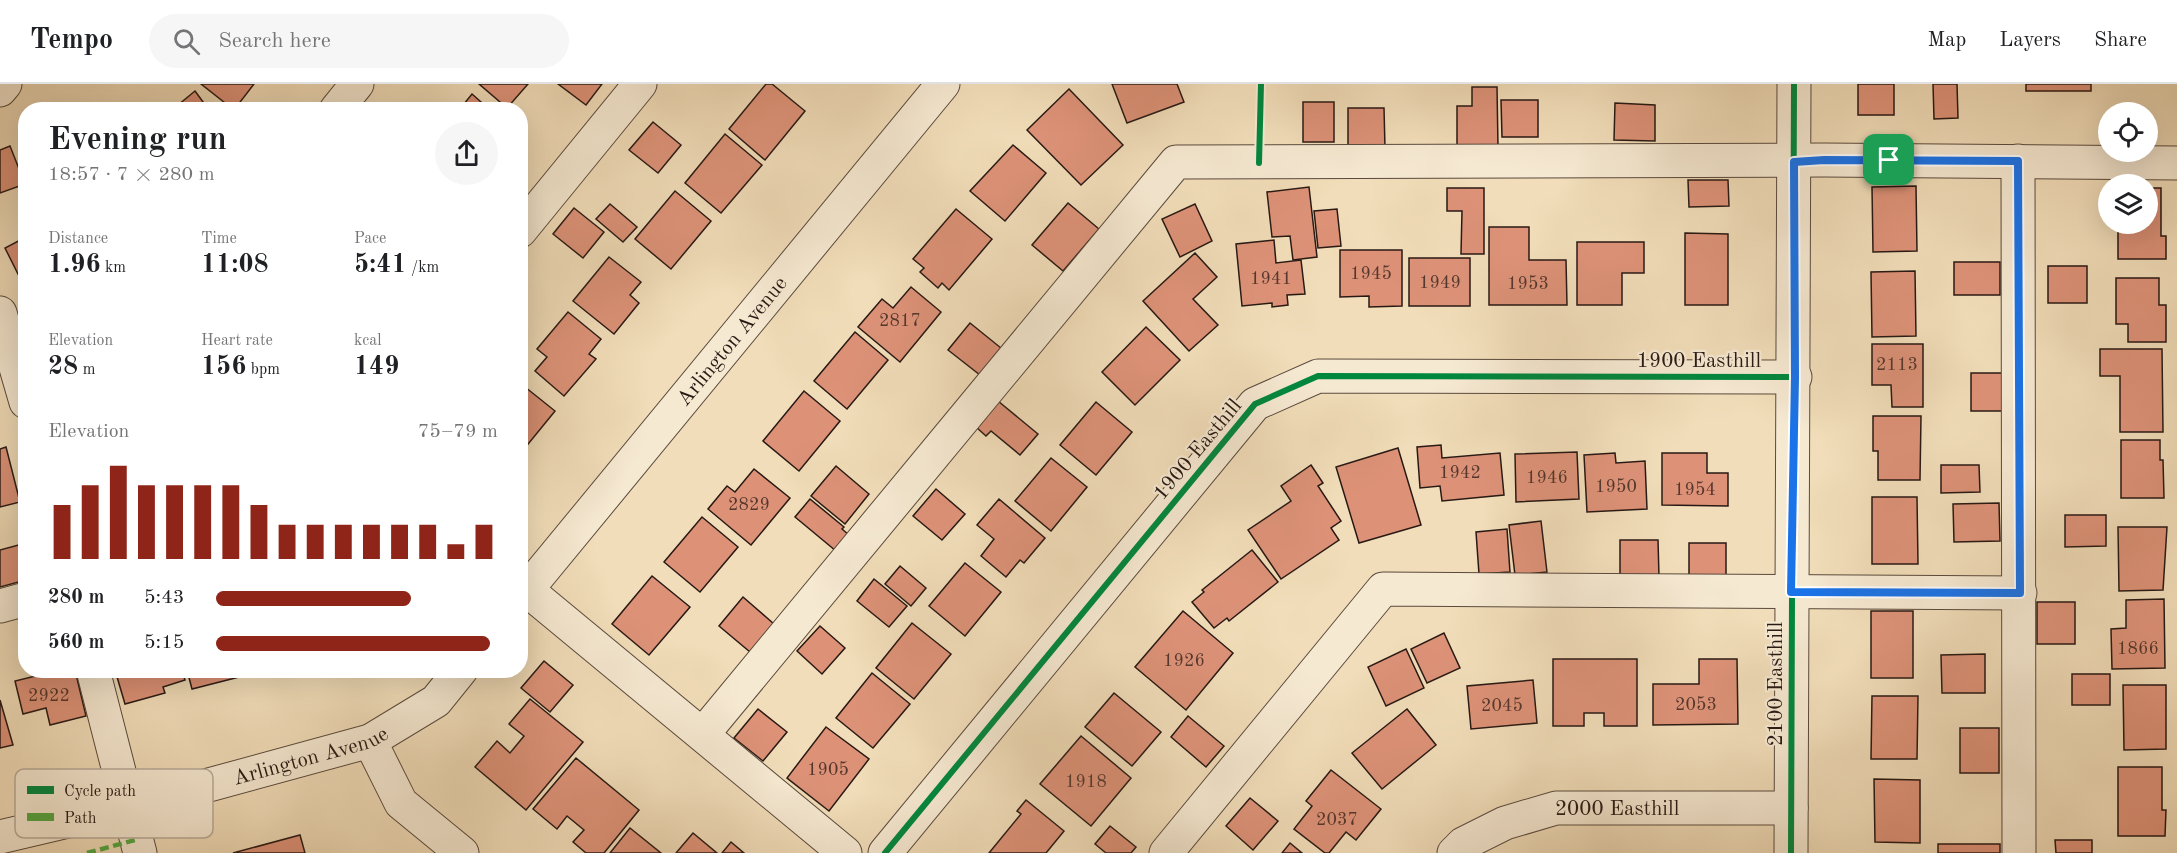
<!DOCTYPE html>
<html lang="en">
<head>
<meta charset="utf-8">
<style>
  :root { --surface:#fff; --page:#f6f6f6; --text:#202124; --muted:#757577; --line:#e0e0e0; --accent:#8f2418 }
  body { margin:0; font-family:"Old Standard TT",serif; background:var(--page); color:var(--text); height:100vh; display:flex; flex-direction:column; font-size:22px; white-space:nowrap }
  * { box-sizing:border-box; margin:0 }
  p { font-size:20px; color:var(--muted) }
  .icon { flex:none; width:33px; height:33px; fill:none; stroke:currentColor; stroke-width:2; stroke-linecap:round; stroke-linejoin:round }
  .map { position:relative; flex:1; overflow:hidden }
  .side { position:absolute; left:18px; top:18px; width:510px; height:576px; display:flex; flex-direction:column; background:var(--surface); border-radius:24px; box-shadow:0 6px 24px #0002 }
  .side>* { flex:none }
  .controls { position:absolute; left:2098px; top:18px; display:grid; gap:12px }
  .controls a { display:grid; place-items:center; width:60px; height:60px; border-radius:50%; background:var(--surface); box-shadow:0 6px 24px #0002; font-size:30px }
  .pin { position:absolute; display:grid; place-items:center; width:51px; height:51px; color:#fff; margin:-26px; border-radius:12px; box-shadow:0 3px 9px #0006 }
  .round { display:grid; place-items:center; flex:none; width:63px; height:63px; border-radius:32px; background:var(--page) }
  .headline { display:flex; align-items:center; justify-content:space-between; height:102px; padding:0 30px }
  h1 { font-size:33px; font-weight:800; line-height:45px }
  .figures { display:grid; grid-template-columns:repeat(3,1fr); gap:9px; height:102px; padding:6px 30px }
  .figures div { display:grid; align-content:center }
  .figures b { font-size:26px; font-weight:800 }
  .figures small { font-size:16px; font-weight:400 }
  .figures p { font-size:16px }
  .chart { height:168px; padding:12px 30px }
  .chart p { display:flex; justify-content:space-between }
  .chart svg { width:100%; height:108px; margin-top:6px; stroke:var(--accent); stroke-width:6 }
  ul { padding:0 30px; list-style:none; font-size:20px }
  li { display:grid; grid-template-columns:96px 72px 1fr; align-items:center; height:45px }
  li i { height:15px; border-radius:8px; background:var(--accent) }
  header { display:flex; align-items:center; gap:36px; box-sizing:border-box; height:84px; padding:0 30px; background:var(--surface); border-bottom:2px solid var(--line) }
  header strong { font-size:28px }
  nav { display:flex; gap:33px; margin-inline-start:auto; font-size:21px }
  .search { width:420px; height:54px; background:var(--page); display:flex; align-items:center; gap:15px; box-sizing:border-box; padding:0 21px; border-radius:33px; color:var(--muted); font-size:22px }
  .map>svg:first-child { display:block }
</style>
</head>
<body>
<header>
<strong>Tempo</strong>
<div class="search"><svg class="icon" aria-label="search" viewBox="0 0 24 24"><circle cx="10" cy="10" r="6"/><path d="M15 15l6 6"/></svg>Search here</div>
<nav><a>Map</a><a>Layers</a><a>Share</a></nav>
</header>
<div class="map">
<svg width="2177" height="769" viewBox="0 0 2177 769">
  <rect width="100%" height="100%" fill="#f1ddb9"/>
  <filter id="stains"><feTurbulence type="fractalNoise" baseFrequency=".00333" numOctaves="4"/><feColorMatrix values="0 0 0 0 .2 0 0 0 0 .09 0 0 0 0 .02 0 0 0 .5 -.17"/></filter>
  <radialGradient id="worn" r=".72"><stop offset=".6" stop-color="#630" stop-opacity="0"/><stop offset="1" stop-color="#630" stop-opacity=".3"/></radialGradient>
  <!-- building -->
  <g fill="#dd9278" stroke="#281914" stroke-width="1.5">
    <polygon points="201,0 254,0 234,26"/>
    <polygon points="479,0 528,0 507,24"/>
    <polygon points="558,0 602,0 586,21"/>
    <polygon points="766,0 772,0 805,27 765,76 729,45"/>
    <polygon points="1112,0 1177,0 1184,18 1127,39"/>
    <rect x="1858" y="0" width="36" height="31"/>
    <polygon points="1933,0 1957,0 1958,34 1934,35"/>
    <rect x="2026" y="0" width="65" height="7"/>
    <polygon points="1472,3 1497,3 1498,63 1457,64 1457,22 1472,22"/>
    <polygon points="1069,5 1123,61 1081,101 1027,46"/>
    <polygon points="195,7 209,26 172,26"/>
    <polygon points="472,10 490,26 459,26"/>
    <polygon points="1501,16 1538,16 1538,53 1502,53"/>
    <rect x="1303" y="18" width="31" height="40"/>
    <polygon points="1615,19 1655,21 1655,57 1614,56"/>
    <polygon points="1348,24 1384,24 1385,64 1348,64"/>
    <polygon points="653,38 681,61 658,89 629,66"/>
    <polygon points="725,50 762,81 721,129 685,99"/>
    <polygon points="1013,61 1046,89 1005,137 970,107"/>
    <polygon points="10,62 25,100 0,109 0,66"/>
    <polygon points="1688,96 1728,96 1729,122 1689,123"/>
    <polygon points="1916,102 1917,167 1873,168 1872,103"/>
    <polygon points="1309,103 1317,173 1293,176 1290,152 1272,153 1267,108"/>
    <polygon points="1447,104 1484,104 1484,170 1461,170 1462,127 1447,127"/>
    <polygon points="2148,104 2161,104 2161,152 2166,152 2166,175 2118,175 2118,140 2148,140"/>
    <polygon points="675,107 711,137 671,185 635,155"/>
    <polygon points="1068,119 1099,145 1063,187 1032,161"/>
    <polygon points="610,120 637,143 623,158 596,135"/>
    <polygon points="1195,120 1212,157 1180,173 1162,135"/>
    <polygon points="574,124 604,148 583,174 553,150"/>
    <polygon points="956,125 992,155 949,206 942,199 938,204 920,188 924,184 913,175"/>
    <polygon points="1337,125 1341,162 1318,164 1314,127"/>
    <polygon points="1489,143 1529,143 1529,176 1566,176 1567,221 1489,221"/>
    <polygon points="1685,149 1728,150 1728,221 1685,221"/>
    <polygon points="26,153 26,202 24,202 5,164"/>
    <polygon points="1274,156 1276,179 1301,176 1305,210 1287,211 1288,221 1272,223 1272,219 1242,222 1236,160"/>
    <polygon points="1577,158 1644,158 1644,189 1622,189 1622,221 1577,221"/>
    <polygon points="1340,166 1402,166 1402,222 1369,223 1369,212 1340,213"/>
    <polygon points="1195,169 1217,193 1193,215 1218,241 1189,267 1143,217"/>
    <polygon points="609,173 641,198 630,211 639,219 614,250 573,217"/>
    <rect x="1409" y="174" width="61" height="48"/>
    <rect x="1954" y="178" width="46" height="33"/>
    <rect x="2048" y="182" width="39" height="37"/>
    <polygon points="1915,187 1916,252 1872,253 1871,188"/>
    <polygon points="2116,194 2159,194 2159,221 2166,221 2166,258 2128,258 2128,240 2116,240"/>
    <polygon points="911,203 941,228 900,278 858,243 882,215 893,224"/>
    <polygon points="568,228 601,255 589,270 596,275 564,312 535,287 547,273 537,265"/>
    <polygon points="970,239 1001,264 980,291 948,266"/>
    <polygon points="1146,243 1180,276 1135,321 1102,288"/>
    <polygon points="855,248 888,276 847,325 814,297"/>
    <polygon points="1872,260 1923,260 1923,323 1892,323 1891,301 1872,301"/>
    <polygon points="2100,265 2162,265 2163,348 2120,348 2120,292 2100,292"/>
    <rect x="1971" y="289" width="33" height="38"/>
    <polygon points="520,299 555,327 520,370"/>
    <polygon points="804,307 840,337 799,387 763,357"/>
    <polygon points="998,317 1038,350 1020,371 991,347 986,352 976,343"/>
    <polygon points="1096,318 1132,348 1096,391 1060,361"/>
    <polygon points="1873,332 1921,332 1920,396 1878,396 1878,367 1873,367"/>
    <polygon points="2121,356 2160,356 2160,376 2163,376 2164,414 2121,414"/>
    <polygon points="1441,361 1442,374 1500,369 1504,411 1442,417 1440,402 1420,404 1417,363"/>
    <polygon points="6,363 20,418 0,423 0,365"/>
    <polygon points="1398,364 1421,441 1359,459 1336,383"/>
    <polygon points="1577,368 1579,415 1516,418 1515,370"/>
    <polygon points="1615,369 1616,379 1645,377 1647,425 1587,428 1584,371"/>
    <polygon points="1662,369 1707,369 1707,389 1728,389 1728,422 1662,421"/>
    <polygon points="1051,374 1087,403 1051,447 1015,417"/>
    <polygon points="1311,381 1323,399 1318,402 1341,437 1331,444 1339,456 1281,495 1248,446 1291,417 1281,402"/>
    <polygon points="1941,381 1979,381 1980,408 1941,409"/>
    <polygon points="836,382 869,410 845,440 811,412"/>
    <polygon points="754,385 790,414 751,461 708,425 727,402 735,408"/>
    <polygon points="936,405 965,430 942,456 913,432"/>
    <polygon points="1872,413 1917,413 1918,480 1872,480"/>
    <polygon points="810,415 844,443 842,445 849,451 836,467 795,433"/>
    <polygon points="999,415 1045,454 1024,479 1020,476 1006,493 981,472 994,455 977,441"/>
    <polygon points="1999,419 2000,457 1954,458 1953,420"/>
    <polygon points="2065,431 2106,431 2106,462 2065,463"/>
    <polygon points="702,433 738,463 700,508 664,478"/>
    <polygon points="1541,437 1547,488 1515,491 1509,441"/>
    <polygon points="2118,443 2167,443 2163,506 2119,507"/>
    <polygon points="1507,445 1510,488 1479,490 1476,448"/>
    <polygon points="1620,456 1658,456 1659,493 1620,494"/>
    <polygon points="26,459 26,496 0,503 0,466"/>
    <rect x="1689" y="459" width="37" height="34"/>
    <polygon points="1252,466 1278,498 1229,537 1227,534 1214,544 1192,518 1204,508 1202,506"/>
    <polygon points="965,479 1001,508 965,552 929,522"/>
    <polygon points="900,482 926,504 911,522 885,500"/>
    <polygon points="652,492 690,523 649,571 612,540"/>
    <polygon points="874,495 907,522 889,543 857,517"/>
    <polygon points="743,513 774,540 750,568 719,542"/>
    <polygon points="2164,515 2165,584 2112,585 2111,545 2126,544 2126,516"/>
    <rect x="2037" y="518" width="38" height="42"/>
    <polygon points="1183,527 1233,569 1186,626 1135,583"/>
    <rect x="1871" y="527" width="42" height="67"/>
    <polygon points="912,539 951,570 914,615 876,584"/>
    <polygon points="820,542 845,564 822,590 797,567"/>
    <polygon points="1444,549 1460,584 1427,599 1411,565"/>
    <polygon points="1406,565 1424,604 1386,622 1368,583"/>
    <polygon points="1985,570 1985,609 1942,609 1941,571"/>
    <polygon points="1553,575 1637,575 1637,642 1604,642 1604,629 1584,629 1584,642 1553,642"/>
    <polygon points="1699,575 1737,575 1738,640 1653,641 1653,600 1699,600"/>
    <polygon points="544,577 573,601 550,628 521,604"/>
    <polygon points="60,586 75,586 86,632 50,641 46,624 23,630 15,597"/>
    <polygon points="115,586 182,586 185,596 163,603 165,609 125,620"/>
    <polygon points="187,586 254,586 255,589 192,605"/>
    <polygon points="872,589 910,620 873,664 836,634"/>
    <rect x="2072" y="590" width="38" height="31"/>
    <polygon points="1533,596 1537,639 1471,645 1467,602"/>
    <polygon points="2123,601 2166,601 2166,665 2124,666"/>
    <polygon points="1114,609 1161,648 1132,682 1085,643"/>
    <polygon points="1872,612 1918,612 1917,675 1871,675"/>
    <polygon points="530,615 583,658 526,726 475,683 497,657 510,669 524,652 509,640"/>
    <polygon points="0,616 13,661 0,664"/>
    <polygon points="758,625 787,648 763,677 734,654"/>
    <polygon points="1407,625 1436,661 1382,705 1352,669"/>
    <polygon points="1188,632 1224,662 1206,683 1171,653"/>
    <polygon points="826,643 869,675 829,727 787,694"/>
    <rect x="1960" y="644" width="39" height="45"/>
    <polygon points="1081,652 1131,694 1091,742 1040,700"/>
    <polygon points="576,674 639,726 604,769 586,769 573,758 584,746 567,732 557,745 533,725"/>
    <polygon points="2118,683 2162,683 2162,726 2166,726 2165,752 2118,752"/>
    <polygon points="1331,686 1381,725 1356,756 1346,748 1329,769 1325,769 1294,745 1312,722 1306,717"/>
    <polygon points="1874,695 1920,696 1920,759 1875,758"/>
    <polygon points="1250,714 1278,737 1253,766 1226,742"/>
    <polygon points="1026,716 1064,747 1046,769 989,769 1021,730 1017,727"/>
    <polygon points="1110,742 1136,763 1131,769 1106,769 1095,760"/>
    <polygon points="630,744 661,769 610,769"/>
    <polygon points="693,749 717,769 676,769"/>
    <polygon points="300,751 305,769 233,769"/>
    <polygon points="2055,756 2092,756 2092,769 2056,769"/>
    <polygon points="731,758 744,769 722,769"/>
    <polygon points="1290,759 1302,769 1282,769"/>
    <rect x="1938" y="760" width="62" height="9"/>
  </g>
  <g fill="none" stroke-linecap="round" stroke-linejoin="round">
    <!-- minor casing -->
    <g stroke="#5a4a3d" stroke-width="35">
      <g id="minor">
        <polyline points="0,6 5,0"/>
        <polyline points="336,26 357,0"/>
        <polyline points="2018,77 2019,769"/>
        <polyline points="520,147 640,0"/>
        <polyline points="0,229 26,318"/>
        <polyline points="527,506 845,769"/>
        <path id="s1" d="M520 514 943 0"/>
        <polyline points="0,522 26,515"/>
        <polyline points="93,586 140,769"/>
        <polyline points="703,650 1176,78 1824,76 2177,79"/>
        <polyline points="370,657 401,719 462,769"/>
        <path id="s2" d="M0 753 128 723 370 657 436 617 461 586"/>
        <polyline points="885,769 1255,320 1318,292 1795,293"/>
        <polyline points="1166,769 1383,505 2020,509"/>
        <path id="s3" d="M1454 769 1463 760 1505 739 1556 724H1791"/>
        <polyline points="1791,769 1794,0"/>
      </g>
    </g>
    <!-- minor -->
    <use href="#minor" stroke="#f6e9d2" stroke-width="33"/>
    <!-- quiet -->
    <polyline stroke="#53a942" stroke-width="4.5" stroke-dasharray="9 4.5" stroke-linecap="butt" points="87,769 135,756"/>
    <!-- cycleway casing -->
    <g stroke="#f6e9d2" stroke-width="10">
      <g id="cycleway">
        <polyline points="1259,79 1261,0"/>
        <polyline points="885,769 1255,320 1318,292 1795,293"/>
        <polyline points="1791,769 1794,0"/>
      </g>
    </g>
    <!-- cycleway -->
    <use href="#cycleway" stroke="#00873e" stroke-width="6"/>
  </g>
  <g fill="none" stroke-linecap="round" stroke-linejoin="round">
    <!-- route casing -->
    <g stroke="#fff" stroke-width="12">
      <polygon id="route" points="1824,76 2018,77 2020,509 1791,508 1795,293 1794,78"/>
    </g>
    <!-- route -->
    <use href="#route" stroke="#1a73e8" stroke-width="8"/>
  </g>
  <g text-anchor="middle" stroke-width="4.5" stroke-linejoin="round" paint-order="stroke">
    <!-- number labels -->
    <g font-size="18" fill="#55372d">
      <text x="1371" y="195">1945</text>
      <text x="1271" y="200">1941</text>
      <text x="1440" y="204">1949</text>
      <text x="1528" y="205">1953</text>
      <text x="900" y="242">2817</text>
      <text x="1897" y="286">2113</text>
      <text x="1460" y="394">1942</text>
      <text x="1547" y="399">1946</text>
      <text x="1616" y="408">1950</text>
      <text x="1695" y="411">1954</text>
      <text x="749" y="426">2829</text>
      <text x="2138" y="570">1866</text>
      <text x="1184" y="582">1926</text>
      <text x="49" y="617">2922</text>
      <text x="1696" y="626">2053</text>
      <text x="1502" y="627">2045</text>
      <text x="828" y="691">1905</text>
      <text x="1086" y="703">1918</text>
      <text x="1337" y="741">2037</text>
    </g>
    <!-- street labels -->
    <g font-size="21" fill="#281914" stroke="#f6e9d2">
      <text dy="7" stroke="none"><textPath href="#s1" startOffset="333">Arlington Avenue</textPath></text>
      <text x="1699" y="283">1900 Easthill</text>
      <text transform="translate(1197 365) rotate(-50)" y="7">1900 Easthill</text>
      <text transform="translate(1775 600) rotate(-90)" y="7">2100 Easthill</text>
      <text dy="7" stroke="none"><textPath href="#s2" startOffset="321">Arlington Avenue</textPath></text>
      <text dy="7" stroke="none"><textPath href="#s3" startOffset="174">2000 Easthill</textPath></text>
    </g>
  </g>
  <!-- legend -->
  <rect x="15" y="685" width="198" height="69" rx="9" fill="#f6e9d2" stroke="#b8ab99" stroke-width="1.5"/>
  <rect x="27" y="702" width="27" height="8" fill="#00873e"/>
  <rect x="27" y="729" width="27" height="8" fill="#53a942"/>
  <g font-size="16" fill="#281914">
    <text x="64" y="712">Cycle path</text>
    <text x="64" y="739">Path</text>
  </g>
  <rect width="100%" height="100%" filter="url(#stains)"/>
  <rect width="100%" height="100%" fill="url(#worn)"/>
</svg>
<div class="controls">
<a><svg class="icon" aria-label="locate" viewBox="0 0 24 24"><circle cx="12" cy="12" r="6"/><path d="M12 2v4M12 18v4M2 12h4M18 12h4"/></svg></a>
<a><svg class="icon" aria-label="layers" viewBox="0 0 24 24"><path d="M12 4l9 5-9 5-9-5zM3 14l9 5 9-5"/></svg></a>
</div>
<div class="pin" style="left:1889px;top:76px;background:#1e9e55"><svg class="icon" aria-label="arrive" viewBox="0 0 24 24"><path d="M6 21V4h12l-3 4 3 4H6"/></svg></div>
<section class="side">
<div class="headline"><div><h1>Evening run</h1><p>18:57 · 7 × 280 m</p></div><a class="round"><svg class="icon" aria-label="share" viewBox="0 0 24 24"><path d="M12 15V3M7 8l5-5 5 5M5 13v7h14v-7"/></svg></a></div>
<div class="figures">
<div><p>Distance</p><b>1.96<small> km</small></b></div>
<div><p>Time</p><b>11:08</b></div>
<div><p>Pace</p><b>5:41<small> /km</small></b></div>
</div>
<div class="figures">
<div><p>Elevation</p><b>28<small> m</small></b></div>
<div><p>Heart rate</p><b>156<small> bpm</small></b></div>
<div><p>kcal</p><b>149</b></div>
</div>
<div class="chart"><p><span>Elevation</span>75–79 m</p>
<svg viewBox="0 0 160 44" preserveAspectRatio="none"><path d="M5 44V22M15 44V14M25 44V6M35 44V14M45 44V14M55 44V14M65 44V14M75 44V22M85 44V30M95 44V30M105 44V30M115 44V30M125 44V30M135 44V30M145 44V38M155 44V30"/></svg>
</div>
<ul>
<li><b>280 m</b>5:43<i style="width:69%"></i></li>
<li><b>560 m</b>5:15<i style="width:97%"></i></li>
</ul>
</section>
</div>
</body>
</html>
